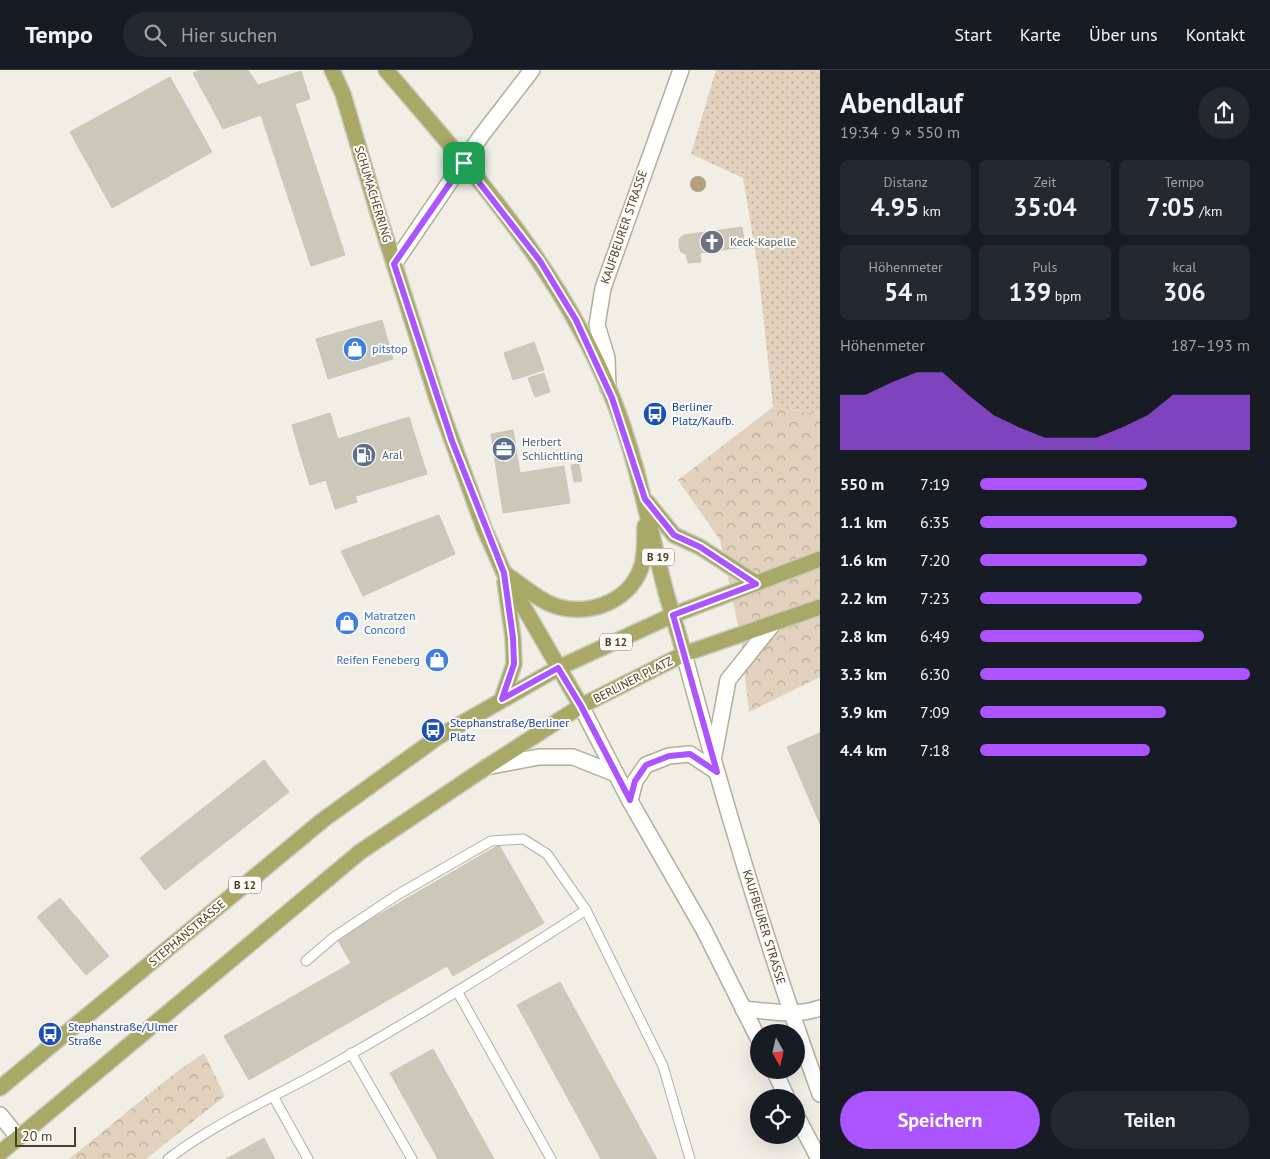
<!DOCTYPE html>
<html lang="de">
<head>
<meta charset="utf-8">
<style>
  :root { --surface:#171b24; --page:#242831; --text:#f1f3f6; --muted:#9ea1a6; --line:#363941; --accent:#ac54ff }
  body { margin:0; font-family:"PT Sans",sans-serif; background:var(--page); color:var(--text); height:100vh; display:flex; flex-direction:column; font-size:19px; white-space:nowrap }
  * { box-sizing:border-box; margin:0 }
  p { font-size:16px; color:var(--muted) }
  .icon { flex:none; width:28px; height:28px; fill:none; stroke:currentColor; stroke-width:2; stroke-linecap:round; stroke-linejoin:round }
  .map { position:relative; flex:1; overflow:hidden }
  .details { display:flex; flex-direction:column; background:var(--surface); width:450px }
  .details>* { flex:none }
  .needle { width:32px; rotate:172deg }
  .controls { position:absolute; left:750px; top:954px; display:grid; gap:10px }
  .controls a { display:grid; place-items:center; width:55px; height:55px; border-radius:50%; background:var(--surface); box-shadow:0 5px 20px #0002; font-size:25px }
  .scale { position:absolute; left:15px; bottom:12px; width:61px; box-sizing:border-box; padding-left:5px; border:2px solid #442; border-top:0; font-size:14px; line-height:18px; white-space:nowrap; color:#442; -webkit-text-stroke:4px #fbfaf7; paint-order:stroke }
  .pin { position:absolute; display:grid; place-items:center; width:42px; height:42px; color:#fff; margin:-21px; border-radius:10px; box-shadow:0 2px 8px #0006 }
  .round { display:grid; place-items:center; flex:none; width:52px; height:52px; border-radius:26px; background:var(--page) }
  .headline { display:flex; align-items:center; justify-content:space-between; height:85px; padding:0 20px }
  h1 { font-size:28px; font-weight:800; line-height:38px }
  .stats { display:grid; grid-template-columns:repeat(3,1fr); gap:8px; height:85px; padding:5px 20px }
  .stats div { display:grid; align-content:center; border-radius:8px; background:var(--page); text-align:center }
  .stats b { font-size:25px; font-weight:800 }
  .stats small { font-size:14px; font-weight:400 }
  .stats p { font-size:14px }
  .chart { height:140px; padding:10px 20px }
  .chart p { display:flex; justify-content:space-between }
  .chart svg { width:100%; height:90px; margin-top:5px; fill:var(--accent); opacity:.7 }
  .primary-button { display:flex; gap:10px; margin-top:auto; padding:10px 20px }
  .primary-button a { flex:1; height:58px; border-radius:30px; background:var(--accent); color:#fff; font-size:20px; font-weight:800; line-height:58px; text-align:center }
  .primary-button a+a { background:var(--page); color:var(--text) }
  ul { padding:0 20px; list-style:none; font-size:16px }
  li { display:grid; grid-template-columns:80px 60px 1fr; align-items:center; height:38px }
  li i { height:12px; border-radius:6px; background:var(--accent) }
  header { display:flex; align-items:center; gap:30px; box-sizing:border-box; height:70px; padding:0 25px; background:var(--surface); border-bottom:1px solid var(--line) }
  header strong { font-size:24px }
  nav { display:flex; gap:28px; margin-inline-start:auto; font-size:18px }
  .search { width:350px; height:45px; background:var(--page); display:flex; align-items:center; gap:12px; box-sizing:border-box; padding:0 18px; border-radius:28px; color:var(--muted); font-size:19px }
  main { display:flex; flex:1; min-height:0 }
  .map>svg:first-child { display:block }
</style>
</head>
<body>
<header>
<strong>Tempo</strong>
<div class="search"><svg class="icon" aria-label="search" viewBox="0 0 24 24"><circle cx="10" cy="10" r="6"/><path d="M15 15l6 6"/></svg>Hier suchen</div>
<nav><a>Start</a><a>Karte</a><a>Über uns</a><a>Kontakt</a></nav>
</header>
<main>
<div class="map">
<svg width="820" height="1089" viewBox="0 0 820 1089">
  <defs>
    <pattern id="grass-dots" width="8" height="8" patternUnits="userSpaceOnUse" patternTransform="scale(1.25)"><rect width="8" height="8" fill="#e2d1bc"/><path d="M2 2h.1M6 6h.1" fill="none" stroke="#b9ab98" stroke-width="1.8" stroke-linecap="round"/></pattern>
    <pattern id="forest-crowns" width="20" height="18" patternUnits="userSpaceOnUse" patternTransform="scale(1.25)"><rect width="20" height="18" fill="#e2d1bc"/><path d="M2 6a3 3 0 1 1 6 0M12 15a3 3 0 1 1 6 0" fill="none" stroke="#b9ab98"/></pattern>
  </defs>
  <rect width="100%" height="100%" fill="#f0eee5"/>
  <!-- grass -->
  <polygon fill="url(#grass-dots)" points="716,0 820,0 820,344 773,337 758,198 743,108 691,84"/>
  <!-- forest -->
  <g fill="url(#forest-crowns)">
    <polygon points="773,337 820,344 820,607 749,642 741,570 720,470 678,410"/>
    <polygon points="204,983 225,1026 146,1089 69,1089 175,1003"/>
  </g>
  <!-- building -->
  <g fill="#cbc8ba" stroke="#cac7b7">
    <polygon points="199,0 248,0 249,2 230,11 238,25 212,38 193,3"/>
    <polygon points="301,1 310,29 261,45 252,17"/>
    <polygon points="249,2 258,15 252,17 261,45 223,59 212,38 238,25 230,11"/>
    <polygon points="170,7 212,82 112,138 70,62"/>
    <polygon points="295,34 345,185 311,196 261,45"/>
    <polygon points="742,157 745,177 700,183 701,192 688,193 686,184 681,182 679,176 679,169 684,165"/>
    <polygon points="382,250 393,289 328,309 316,269"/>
    <polygon points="534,272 544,300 513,310 504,283"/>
    <polygon points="544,303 550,322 535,327 528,308"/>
    <polygon points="330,343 338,369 299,380 292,355"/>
    <polygon points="409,347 427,404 356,426 338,369"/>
    <polygon points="513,360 520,403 564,396 570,433 503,443 491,364"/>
    <polygon points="338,369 357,432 335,439 326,410 310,415 299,380"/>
    <polygon points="579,394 582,411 574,412 571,395"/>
    <polygon points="439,445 455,484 363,526 341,481"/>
    <polygon points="820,663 820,754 787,677"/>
    <polygon points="264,690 289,722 165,820 140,788"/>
    <polygon points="499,775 544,853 453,906 447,896 249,1010 224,966 351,893 337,869"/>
    <polygon points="60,828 109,886 86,905 37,847"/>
    <polygon points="560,912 657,1089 601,1089 517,935"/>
    <polygon points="433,979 494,1089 438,1089 390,1003"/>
    <polygon points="264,1068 275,1089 226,1089"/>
  </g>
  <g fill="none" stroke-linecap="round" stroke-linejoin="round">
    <!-- lane casing -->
    <g stroke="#b2b19f" stroke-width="11">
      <g id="lane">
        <polyline points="306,891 334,867 397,825 491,771 523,769 547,784 586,840 663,996 690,1089"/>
        <polyline points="457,921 551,1089"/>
        <polyline points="351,983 412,1089"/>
        <polyline points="273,1026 308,1089"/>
        <path d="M168 1089C217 1052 270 1029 323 1000 412 950 500 896 586 840"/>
      </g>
    </g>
    <!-- street casing -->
    <g stroke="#b2b19f" stroke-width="18">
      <g id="street">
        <path d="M743 939C769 941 795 947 820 938"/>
        <polyline points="0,1045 18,1067"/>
      </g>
    </g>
    <!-- secondary casing -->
    <g stroke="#b1b096" stroke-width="18">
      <g id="secondary">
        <polyline points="394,194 481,66 532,0"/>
        <polyline points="608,318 607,288 597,255 603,218 681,0"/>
        <path d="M684 584C724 732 768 880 820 1024"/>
        <polyline points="581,636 630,731 704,860 759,970"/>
        <polyline points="714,685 728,610 772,555"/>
        <polyline points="486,697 539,687 573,687 616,704"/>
        <polyline points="630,731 635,711 646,695 669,686 690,684 717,702"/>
        <polyline points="774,1000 787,1028"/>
        <polyline points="796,1045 819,1089"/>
      </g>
    </g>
    <!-- primary casing -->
    <g stroke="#cbcbc1" stroke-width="18">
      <g id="primary">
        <polyline points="332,0 343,24 378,143 437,329 484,458 504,503 581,636"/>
        <path d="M386 0C473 101 563 203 613 329 637 389 648 452 664 515 670 538 678 561 684 584"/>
        <polyline points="647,432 674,465 700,477 756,513"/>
        <path d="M507 505C520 514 534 526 548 533 583 549 628 534 641 498 646 484 644 470 645 456"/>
        <polyline points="502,629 514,594 513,568 505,512"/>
        <polyline points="0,1018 323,750 438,667 558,598 673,545 820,489"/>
        <polyline points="0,1083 360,782 485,698 581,636 684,584 820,537"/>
      </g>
    </g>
    <!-- lane -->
    <use href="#lane" stroke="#fff" stroke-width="9"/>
    <!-- street -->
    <use href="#street" stroke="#fff" stroke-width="15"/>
    <!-- secondary -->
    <use href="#secondary" stroke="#fff" stroke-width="15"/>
    <!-- primary -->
    <use href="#primary" stroke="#a8a966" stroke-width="15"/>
  </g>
  <!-- trees -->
  <circle fill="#b2a07c" cx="698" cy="114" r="8"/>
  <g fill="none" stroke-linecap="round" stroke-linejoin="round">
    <!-- route casing -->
    <g stroke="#fff" stroke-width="10">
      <polygon id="route" points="464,93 540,191 576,250 612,328 645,429 674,465 700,477 756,514 673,545 717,702 690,684 669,686 646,695 635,711 630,730 581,636 558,598 502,629 514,594 513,568 504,503 452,371 394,194"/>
    </g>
    <!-- route -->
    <use href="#route" stroke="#ac54ff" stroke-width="6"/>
  </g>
  <!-- icons -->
  <defs>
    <g id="church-disc" transform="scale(1.25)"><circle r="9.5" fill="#6b7280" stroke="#fbfaf7"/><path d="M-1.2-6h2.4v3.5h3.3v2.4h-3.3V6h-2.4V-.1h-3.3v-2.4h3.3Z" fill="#fff"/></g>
    <g id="shop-disc" transform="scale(1.25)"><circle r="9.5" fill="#3f7fe0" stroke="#fbfaf7"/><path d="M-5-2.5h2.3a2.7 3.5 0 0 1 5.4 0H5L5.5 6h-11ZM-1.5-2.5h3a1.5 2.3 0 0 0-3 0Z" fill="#fff"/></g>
    <g id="bus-disc" transform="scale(1.25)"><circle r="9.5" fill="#1a4fb4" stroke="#fbfaf7"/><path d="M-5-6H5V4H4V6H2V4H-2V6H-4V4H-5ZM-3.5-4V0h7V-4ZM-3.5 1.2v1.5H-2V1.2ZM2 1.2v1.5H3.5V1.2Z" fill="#fff"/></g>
    <g id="office-disc" transform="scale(1.25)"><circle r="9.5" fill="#5c6f8a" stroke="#fbfaf7"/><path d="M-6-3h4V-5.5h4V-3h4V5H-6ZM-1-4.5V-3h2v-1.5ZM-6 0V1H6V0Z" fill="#fff"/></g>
    <g id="fuel-disc" transform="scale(1.25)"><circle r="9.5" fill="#5c6f8a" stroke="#fbfaf7"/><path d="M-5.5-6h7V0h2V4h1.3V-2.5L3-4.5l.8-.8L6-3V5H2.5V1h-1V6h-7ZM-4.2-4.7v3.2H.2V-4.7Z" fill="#fff"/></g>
  </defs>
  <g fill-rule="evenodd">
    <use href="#church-disc" x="712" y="172"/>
    <use href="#shop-disc" x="355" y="279"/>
    <use href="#bus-disc" x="655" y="344"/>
    <use href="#office-disc" x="504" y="379"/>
    <use href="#fuel-disc" x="364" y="385"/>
    <use href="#shop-disc" x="347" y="553"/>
    <use href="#shop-disc" x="437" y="590"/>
    <use href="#bus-disc" x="433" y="660"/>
    <use href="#bus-disc" x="50" y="964"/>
  </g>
  <g text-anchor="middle" stroke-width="4" stroke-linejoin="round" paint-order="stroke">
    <!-- shield labels -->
    <g fill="#fbfaf7" stroke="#7b7b62" stroke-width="1">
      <rect x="642" y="478.5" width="32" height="17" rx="4"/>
      <rect x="600" y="563.5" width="32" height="17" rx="4"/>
      <rect x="229" y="806.5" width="32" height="17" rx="4"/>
    </g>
    <g font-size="11" font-weight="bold" fill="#442">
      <text x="658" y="491">B 19</text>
      <text x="616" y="576">B 12</text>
      <text x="245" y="819">B 12</text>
    </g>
    <!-- street labels -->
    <g font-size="12" fill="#442" stroke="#fbfaf7">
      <text transform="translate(373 124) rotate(73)" y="4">SCHUMACHERRING</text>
      <text transform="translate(624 157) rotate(-71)" y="4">KAUFBEURER STRASSE</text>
      <text transform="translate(633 610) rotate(-27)" y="4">BERLINER PLATZ</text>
      <text transform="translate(764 857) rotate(73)" y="4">KAUFBEURER STRASSE</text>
      <text transform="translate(187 863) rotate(-40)" y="4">STEPHANSTRASSE</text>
    </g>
    <!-- worship labels -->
    <g font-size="12" fill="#5b616d" stroke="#fbfaf7" text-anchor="start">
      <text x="730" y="176">Keck-Kapelle</text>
    </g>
    <!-- shop labels -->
    <g font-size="12" fill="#366cbe" stroke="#fbfaf7" text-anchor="start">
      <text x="372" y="283">pitstop</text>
      <text x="364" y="550">Matratzen<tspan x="364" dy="14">Concord</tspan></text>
      <text x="420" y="594" text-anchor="end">Reifen Feneberg</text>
    </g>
    <!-- transit labels -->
    <g font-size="12" fill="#164399" stroke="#fbfaf7" text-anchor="start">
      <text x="672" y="341">Berliner<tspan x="672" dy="14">Platz/Kaufb.</tspan></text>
      <text x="450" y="657">Stephanstraße/Berliner<tspan x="450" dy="14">Platz</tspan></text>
      <text x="68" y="961">Stephanstraße/Ulmer<tspan x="68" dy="14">Straße</tspan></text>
    </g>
    <!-- service labels -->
    <g font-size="12" fill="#4e5e75" stroke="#fbfaf7" text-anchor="start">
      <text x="522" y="376">Herbert<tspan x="522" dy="14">Schlichtling</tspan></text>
      <text x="382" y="389">Aral</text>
    </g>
  </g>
</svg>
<div class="controls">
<a><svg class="needle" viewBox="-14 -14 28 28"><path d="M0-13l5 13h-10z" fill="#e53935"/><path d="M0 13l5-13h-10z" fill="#9ea1a6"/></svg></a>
<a><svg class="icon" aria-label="locate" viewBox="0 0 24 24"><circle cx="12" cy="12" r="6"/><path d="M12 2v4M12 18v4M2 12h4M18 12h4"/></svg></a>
</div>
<div class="scale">20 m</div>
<div class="pin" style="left:464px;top:93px;background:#1e9e55"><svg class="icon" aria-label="arrive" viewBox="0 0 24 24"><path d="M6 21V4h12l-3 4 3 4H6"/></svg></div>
</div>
<section class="details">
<div class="headline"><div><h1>Abendlauf</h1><p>19:34 · 9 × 550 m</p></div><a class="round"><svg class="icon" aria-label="share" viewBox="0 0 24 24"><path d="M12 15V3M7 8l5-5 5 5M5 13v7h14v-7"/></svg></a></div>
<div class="stats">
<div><p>Distanz</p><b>4.95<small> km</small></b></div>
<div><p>Zeit</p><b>35:04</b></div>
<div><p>Tempo</p><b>7:05<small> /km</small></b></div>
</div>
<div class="stats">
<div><p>Höhenmeter</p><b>54<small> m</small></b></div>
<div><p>Puls</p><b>139<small> bpm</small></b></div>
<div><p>kcal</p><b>306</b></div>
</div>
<div class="chart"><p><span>Höhenmeter</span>187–193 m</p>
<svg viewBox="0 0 160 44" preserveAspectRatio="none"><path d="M0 44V17L10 17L20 11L30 6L40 6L50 17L60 27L70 33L80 38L90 38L100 38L110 33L120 27L130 17L140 17L150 17L160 17V44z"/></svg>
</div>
<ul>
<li><b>550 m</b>7:19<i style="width:62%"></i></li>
<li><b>1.1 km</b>6:35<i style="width:95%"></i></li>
<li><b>1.6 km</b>7:20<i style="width:62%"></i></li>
<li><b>2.2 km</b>7:23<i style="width:60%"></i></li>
<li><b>2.8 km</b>6:49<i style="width:83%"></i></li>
<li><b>3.3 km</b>6:30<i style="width:100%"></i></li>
<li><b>3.9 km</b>7:09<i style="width:69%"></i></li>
<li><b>4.4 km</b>7:18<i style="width:63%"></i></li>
</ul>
<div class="primary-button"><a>Speichern</a><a>Teilen</a></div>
</section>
</main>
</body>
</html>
